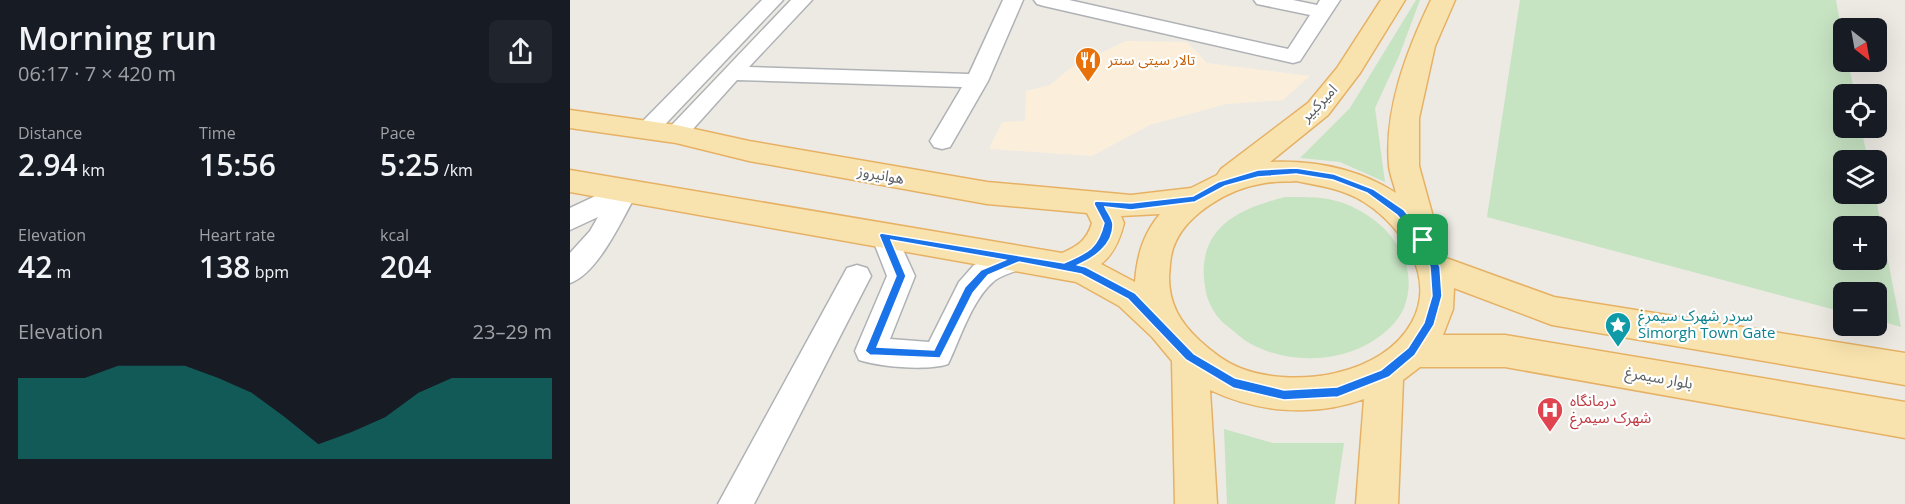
<!DOCTYPE html>
<html lang="en">
<head>
<meta charset="utf-8">
<style>
  :root { --surface:#171b24; --page:#20242c; --text:#f1f3f6; --muted:#9ea1a6; --accent:#0f766e }
  body { margin:0; font-family:"Open Sans","Noto Sans Arabic",sans-serif; background:var(--page); color:var(--text); height:100vh; display:flex; flex-direction:column; font-size:22px; white-space:nowrap }
  * { box-sizing:border-box; margin:0 }
  p { font-size:20px; color:var(--muted) }
  .icon { flex:none; width:33px; height:33px; fill:none; stroke:currentColor; stroke-width:2; stroke-linecap:round; stroke-linejoin:round }
  .map { position:relative; flex:1; overflow:hidden }
  .drawer { display:flex; flex-direction:column; background:var(--surface); width:570px }
  .drawer>* { flex:none }
  .needle { width:39px; rotate:149deg }
  .tools { position:absolute; left:1263px; top:18px; display:grid; gap:12px }
  .tools a { display:grid; place-items:center; width:54px; height:54px; border-radius:9px; background:var(--surface); box-shadow:0 6px 24px #0002; font-size:30px }
  .pin { position:absolute; display:grid; place-items:center; width:51px; height:51px; color:#fff; margin:-26px; border-radius:12px; box-shadow:0 3px 9px #0006 }
  .round { display:grid; place-items:center; flex:none; width:63px; height:63px; border-radius:9px; background:var(--page) }
  .head { display:flex; align-items:center; justify-content:space-between; height:102px; padding:0 18px }
  h1 { font-size:33px; font-weight:600; line-height:45px }
  .metrics { display:grid; grid-template-columns:repeat(3,1fr); gap:9px; height:102px; padding:6px 18px }
  .metrics div { display:grid; align-content:center }
  .metrics b { font-size:30px; font-weight:600 }
  .metrics small { font-size:16px; font-weight:400 }
  .metrics p { font-size:16px }
  .chart { height:168px; padding:12px 18px }
  .chart p { display:flex; justify-content:space-between }
  .chart svg { width:100%; height:108px; margin-top:6px; fill:var(--accent); opacity:.7 }
  main { display:flex; flex:1; min-height:0 }
  .map>svg:first-child { display:block }
</style>
</head>
<body>
<main>
<section class="drawer">
<div class="head"><div><h1>Morning run</h1><p>06:17 · 7 × 420 m</p></div><a class="round"><svg class="icon" aria-label="share" viewBox="0 0 24 24"><path d="M12 15V3M7 8l5-5 5 5M5 13v7h14v-7"/></svg></a></div>
<div class="metrics">
<div><p>Distance</p><b>2.94<small> km</small></b></div>
<div><p>Time</p><b>15:56</b></div>
<div><p>Pace</p><b>5:25<small> /km</small></b></div>
</div>
<div class="metrics">
<div><p>Elevation</p><b>42<small> m</small></b></div>
<div><p>Heart rate</p><b>138<small> bpm</small></b></div>
<div><p>kcal</p><b>204</b></div>
</div>
<div class="chart"><p><span>Elevation</span>23–29 m</p>
<svg viewBox="0 0 160 44" preserveAspectRatio="none"><path d="M0 44V11L10 11L20 11L30 6L40 6L50 6L60 11L70 17L80 27L90 38L100 33L110 27L120 17L130 11L140 11L150 11L160 11V44z"/></svg>
</div>
</section>
<div class="map">
<svg width="1335" height="504" viewBox="0 0 1335 504">
  <rect width="100%" height="100%" fill="#edeae4"/>
  <!-- commercial -->
  <polygon fill="#fbefdb" points="556,41 617,42 637,63 740,76 713,100 656,104 580,125 522,156 419,149 432,122 455,121 456,91 480,85 503,66"/>
  <!-- green -->
  <g fill="#c6e3c2" fill-rule="evenodd">
    <polygon points="846,0 850,0 829,56 805,108 815,182 770,162 730,158 780,108"/>
    <path d="M950 0H1266L1273 39 1274 62H1278L1285 94H1274V128H1291L1298 160H1274V194H1305L1331 327 1307 320 1306 292H1274L1273 312 917 217ZM1274 226H1306V260H1274Z"/>
    <path d="M715 197C736 197 758 196 778 205 819 222 851 262 834 308 828 322 815 333 803 341 768 363 718 364 681 344 673 340 664 331 656 325 645 317 636 299 635 286 626 229 667 209 715 197Z"/>
    <polygon points="654,429 703,443 774,443 765,504 657,504"/>
  </g>
  <g fill="none" stroke-linecap="round" stroke-linejoin="round">
    <!-- minor casing -->
    <g stroke="#afb2b5" stroke-width="3">
      <g id="minor">
        <polygon points="192,0 213,0 85,135 77,138 69,135 65,130 69,125"/>
        <polygon points="221,0 242,0 179,67 399,74 433,0 453,0 418,81 380,147 372,149 364,147 360,141 392,87 167,80 114,139 106,142 98,139 94,134 98,129"/>
        <polygon points="464,0 499,0 718,49 740,15 687,4 684,0 723,0 747,5 750,0 770,0 730,61 723,63 474,6 467,4"/>
        <path d="M55 182 64 185 68 191C53 217 29 273 0 283V253L20 231 28 217 0 230V208Z"/>
        <path d="M314 225 323 228 345 276 320 339 359 342 389 282 404 265 448 248 458 251 462 258C454 273 435 271 423 282 402 300 390 339 378 364 358 371 310 367 289 360L285 351 317 276 301 235 305 228Z"/>
        <polygon points="287,265 297,268 301,276 184,504 148,504 277,268"/>
      </g>
    </g>
    <!-- major casing -->
    <g stroke="#e6b164" stroke-width="3">
      <path id="major" d="M811 0H835L790 73 758 115 700 162C744 160 789 169 826 193 824 184 820 175 819 166 814 109 837 50 861 0H885L865 46 849 118V166L868 235 867 238 876 258 984 297 1335 353V385L982 325 884 288 883 309 873 335H935L1335 402V438L935 367H850L833 380 828 504H786L794 399C744 417 689 413 640 390L647 504H605L602 361 582 337 549 306 506 282 0 192V170L492 253C508 246 517 240 522 223L517 213 417 204 179 161 106 143 0 128V110L106 125 179 141 417 182 561 195 621 188 647 175 651 169 738 103 767 68ZM726 181C747 185 768 188 787 198 828 220 868 275 842 322 813 376 723 389 670 368 655 362 641 351 629 340 610 322 599 304 599 277 600 265 600 253 606 241 619 213 659 189 690 184 702 181 714 182 726 181ZM590 214C573 234 567 256 565 282L531 264C544 254 550 239 554 223L551 216Z"/>
    </g>
    <!-- minor -->
    <use href="#minor" fill="#fff" fill-rule="evenodd"/>
    <!-- major -->
    <use href="#major" fill="#f8e3ae" fill-rule="evenodd"/>
  </g>
  <!-- route -->
  <path fill="#1a73e8" stroke="#fff" stroke-width="1.5" fill-rule="evenodd" d="M726 168 764 174 803 189 834 210 858 240 870 267 872 296 864 325 845 355 819 377 768 397 714 400 663 388 616 360 558 299 511 274 449 262 418 275 403 293 370 358 300 355 295 351 326 276 309 235 311 233 494 263C517 253 528 249 534 223L524 204 525 201 561 203 623 196 648 182 688 170ZM726 174 763 180 797 193 827 215 849 241 860 267 862 296 854 323 838 348 811 370 767 387 714 390 665 378 624 354 565 293 516 267 508 265C524 258 543 245 543 225 543 219 537 212 535 207L561 210 625 202 655 186 688 177ZM321 240 435 260 411 270 395 287 364 350 307 347 336 276Z"/>
  <!-- icons -->
  <defs>
    <g id="restaurant-pin" transform="scale(1.35)"><path d="M0 17L-7.5 6A9.5 9.5 0 1 1 7.5 6Z" fill="#e8710a" stroke="#fff"/><path d="M-5-6h1v4h1v-4h1v4h1v-4h1v5L-1.5 .5V6h-2V.5L-5-1ZM5-6V6H3V1.5H1.5Q1.5-4 5-6Z" fill="#fff"/></g>
    <g id="sight-pin" transform="scale(1.35)"><path d="M0 17L-7.5 6A9.5 9.5 0 1 1 7.5 6Z" fill="#0f9aa8" stroke="#fff"/><path d="M0-6L1.8-2.2L6-1.7L2.9 1.2L3.7 5.4L0 3.3L-3.7 5.4L-2.9 1.2L-6-1.7L-1.8-2.2Z" fill="#fff"/></g>
    <g id="hospital-pin" transform="scale(1.35)"><path d="M0 17L-7.5 6A9.5 9.5 0 1 1 7.5 6Z" fill="#e0444e" stroke="#fff"/><path d="M-5-5h3v3.5h4V-5h3V5h-3V1.5h-4V5h-3Z" fill="#fff"/></g>
  </defs>
  <g fill-rule="evenodd">
    <use href="#restaurant-pin" x="518" y="60"/>
    <use href="#sight-pin" x="1048" y="325"/>
    <use href="#hospital-pin" x="980" y="410"/>
  </g>
  <g text-anchor="middle" stroke-width="4.5" stroke-linejoin="round" paint-order="stroke">
    <!-- far-food labels -->
    <g font-size="14" fill="#c56008" stroke="#fff" text-anchor="start">
      <text x="538" y="65">تالار سیتی سنتر</text>
    </g>
    <!-- street labels -->
    <g font-size="15" fill="#5c6063" stroke="#fff">
      <text transform="translate(749 103) rotate(-46)" y="5">امیرکبیر</text>
      <text transform="translate(311 175) rotate(10)" y="5">هوانیروز</text>
      <text transform="translate(1089 378) rotate(10)" y="5">بلوار سیمرغ</text>
    </g>
    <!-- culture labels -->
    <g font-size="15" fill="#0d838f" stroke="#fff" text-anchor="start">
      <text x="1068" y="321">سردر شهرک سیمرغ<tspan x="1068" dy="17">Simorgh Town Gate</tspan></text>
    </g>
    <!-- health labels -->
    <g font-size="15" fill="#be3a42" stroke="#fff" text-anchor="start">
      <text x="1000" y="406">درمانگاه<tspan x="1000" dy="17">شهرک سیمرغ</tspan></text>
    </g>
  </g>
</svg>
<div class="tools">
<a><svg class="needle" viewBox="-14 -14 28 28"><path d="M0-13l5 13h-10z" fill="#e53935"/><path d="M0 13l5-13h-10z" fill="#9ea1a6"/></svg></a>
<a><svg class="icon" aria-label="locate" viewBox="0 0 24 24"><circle cx="12" cy="12" r="6"/><path d="M12 2v4M12 18v4M2 12h4M18 12h4"/></svg></a>
<a><svg class="icon" aria-label="layers" viewBox="0 0 24 24"><path d="M12 4l9 5-9 5-9-5zM3 14l9 5 9-5"/></svg></a>
<a>+</a>
<a>−</a>
</div>
<div class="pin" style="left:853px;top:240px;background:#1e9e55"><svg class="icon" aria-label="arrive" viewBox="0 0 24 24"><path d="M6 21V4h12l-3 4 3 4H6"/></svg></div>
</div>
</main>
</body>
</html>
